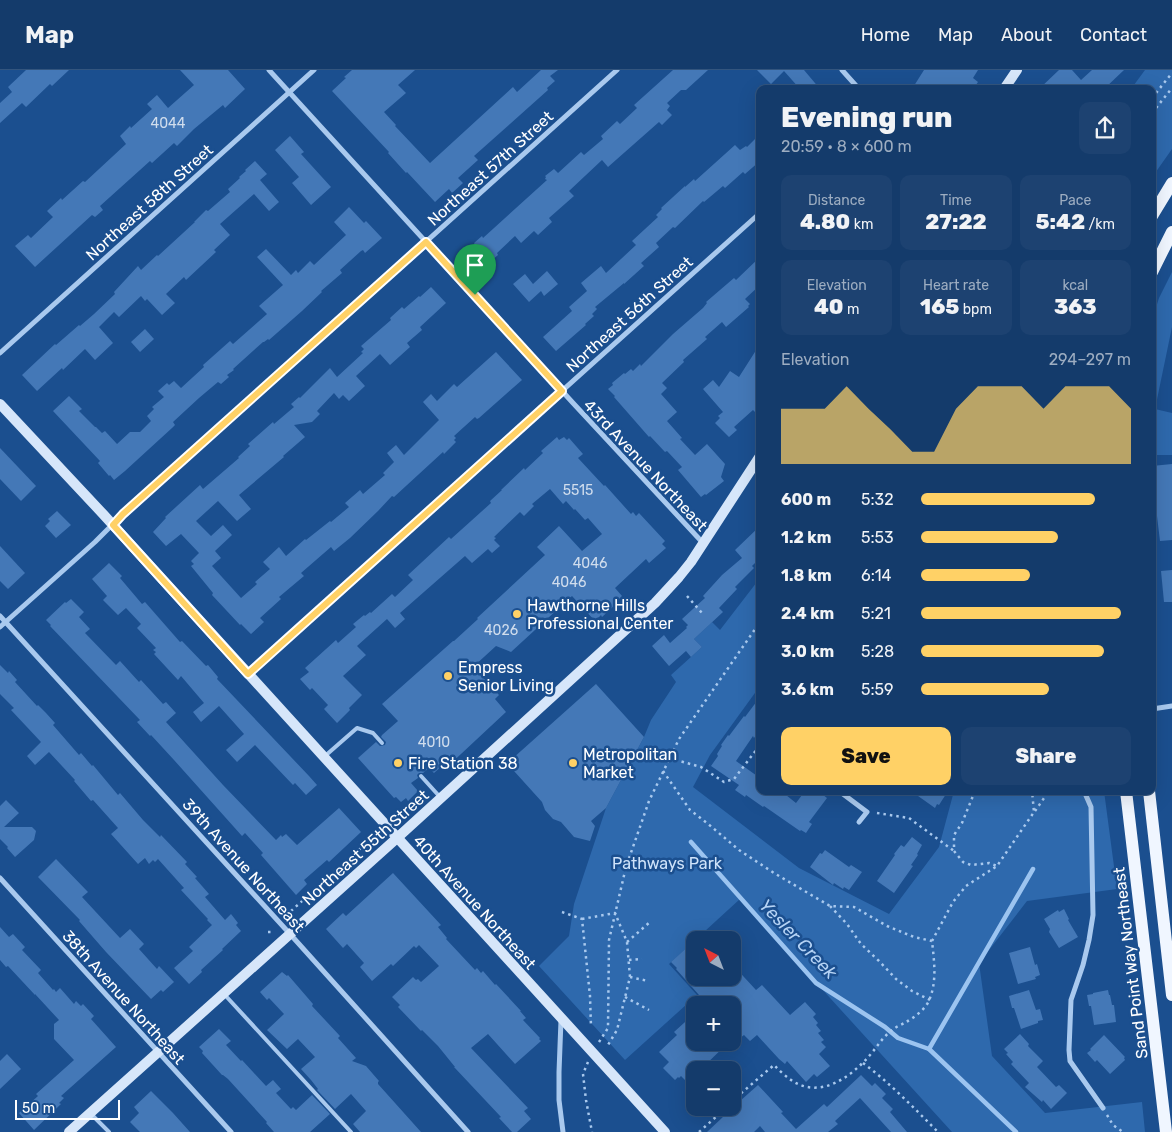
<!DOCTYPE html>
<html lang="en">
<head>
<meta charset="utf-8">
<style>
  :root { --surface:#143b6b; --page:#1d4271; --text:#f1f3f6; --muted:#9dadc1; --line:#33557e; --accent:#ffd166 }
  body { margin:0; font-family:Rubik,sans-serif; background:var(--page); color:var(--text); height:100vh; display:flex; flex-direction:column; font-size:19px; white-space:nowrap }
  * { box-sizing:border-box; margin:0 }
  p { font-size:16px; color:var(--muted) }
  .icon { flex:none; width:28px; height:28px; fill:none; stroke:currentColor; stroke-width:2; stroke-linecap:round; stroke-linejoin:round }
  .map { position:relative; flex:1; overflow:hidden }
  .drawer { position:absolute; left:756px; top:15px; width:400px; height:710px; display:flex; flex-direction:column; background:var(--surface); border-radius:10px; box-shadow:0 5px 20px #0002,0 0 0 1px var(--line) }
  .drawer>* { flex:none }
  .needle { width:32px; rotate:318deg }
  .fabs { position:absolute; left:686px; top:861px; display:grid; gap:10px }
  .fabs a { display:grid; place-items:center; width:55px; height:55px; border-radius:10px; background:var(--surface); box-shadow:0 5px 20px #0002,0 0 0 1px var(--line); font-size:25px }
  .scale { position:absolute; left:15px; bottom:12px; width:105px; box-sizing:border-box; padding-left:5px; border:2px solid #fff; border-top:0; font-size:14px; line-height:18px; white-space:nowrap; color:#fff; -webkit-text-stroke:4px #1b4f8f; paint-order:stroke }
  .pin { position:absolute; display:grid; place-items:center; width:42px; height:42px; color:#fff; margin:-51px -21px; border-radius:50% 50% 50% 0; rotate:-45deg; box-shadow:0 0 5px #0007 }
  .pin .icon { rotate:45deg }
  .round { display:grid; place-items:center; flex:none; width:52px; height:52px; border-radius:10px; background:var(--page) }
  .summary { display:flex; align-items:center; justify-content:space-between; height:85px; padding:0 25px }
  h1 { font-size:28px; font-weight:800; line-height:38px }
  .metrics { display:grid; grid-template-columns:repeat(3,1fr); gap:8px; height:85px; padding:5px 25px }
  .metrics div { display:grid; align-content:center; border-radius:10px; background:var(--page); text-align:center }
  .metrics b { font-size:21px; font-weight:800 }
  .metrics small { font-size:14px; font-weight:400 }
  .metrics p { font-size:14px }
  .chart { height:140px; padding:10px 25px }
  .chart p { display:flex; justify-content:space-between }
  .chart svg { width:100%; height:90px; margin-top:5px; fill:var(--accent); opacity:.7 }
  .primary-button { display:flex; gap:10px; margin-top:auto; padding:10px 25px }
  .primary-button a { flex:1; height:58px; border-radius:10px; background:var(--accent); color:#111; font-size:20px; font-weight:800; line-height:58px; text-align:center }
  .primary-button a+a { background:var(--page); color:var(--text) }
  ul { padding:0 25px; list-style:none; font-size:16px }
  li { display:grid; grid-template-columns:80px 60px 1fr; align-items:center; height:38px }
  li i { height:12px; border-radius:6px; background:var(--accent) }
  header { display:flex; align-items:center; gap:30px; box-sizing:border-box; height:70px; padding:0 25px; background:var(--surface); border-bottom:1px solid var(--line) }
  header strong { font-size:24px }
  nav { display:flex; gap:28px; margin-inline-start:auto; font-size:18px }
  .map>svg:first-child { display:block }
</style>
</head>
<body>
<header>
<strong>Map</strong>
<nav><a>Home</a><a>Map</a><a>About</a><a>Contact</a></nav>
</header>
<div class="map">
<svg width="1172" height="1062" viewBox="0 0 1172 1062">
  <rect width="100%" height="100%" fill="#1b4f8f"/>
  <!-- green -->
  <g fill="#2e69ad">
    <polygon points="1145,0 1172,0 1172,79 1153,106 1152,19 1131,19"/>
    <polygon points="1172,202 1172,257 1155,339 1172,343 1172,385 1153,385 1153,247 1159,228"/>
    <polygon points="760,508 760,616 710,685 693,717 799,798 889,844 939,777 954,721 1104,721 1117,819 1027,831 979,893 992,986 1045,1043 1142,1032 1145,1062 952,1062 740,829 669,894 697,925 625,990 539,896 569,866 574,834 606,738 644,667 651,650 676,612 671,605 702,577 694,569 712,552 720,560"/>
  </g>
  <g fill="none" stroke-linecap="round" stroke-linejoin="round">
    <!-- stream -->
    <g stroke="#9cc4f0" stroke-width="4.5">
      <polyline points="691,772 816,913 885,957 898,968 929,979"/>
      <polyline points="1016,1062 929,979 1033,799"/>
    </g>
  </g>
  <!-- building -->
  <g fill="#4478b7">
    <polygon points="26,0 69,0 52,16 50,14 26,37 22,33 0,53 0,33 12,22 8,17"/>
    <polygon points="180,0 228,0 245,19 225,38 223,35 194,59 177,76 174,73 152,93 150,91 100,136 103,140 95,147 92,145 35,197 15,176 28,165 31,168 53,147 47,141 61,128 62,130 83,111 85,112 126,74 120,66 130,56 131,58 152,39 147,34 157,25 168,38 194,15"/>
    <polygon points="352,0 415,0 398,15 406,23 384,42 396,55 395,56 430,93 513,17 517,22 541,0 558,0 550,6 555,11 547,18 548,20 474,86 478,90 458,108 463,113 452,123 449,119 435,132 407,102 406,103 388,83 389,82 332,21 346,8 344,7"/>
    <polygon points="673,0 708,0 686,20 681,20 667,33 670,36 667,40 672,45 662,55 659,52 608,97 602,90 569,121 574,126 549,148 552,152 538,165 534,161 521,173 515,166 497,183 498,185 484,197 469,180 475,175 474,173 482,166 483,168 547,110 545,109 546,107 545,106 554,99 558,103 581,82 584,85 603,69 601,66 617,51 620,54 637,38 634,35"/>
    <polygon points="757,0 804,0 820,19 800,19 784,1 771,14"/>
    <polygon points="924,0 978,0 973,8 978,12 973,19 912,19"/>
    <polygon points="1059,0 1072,0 1081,10 1092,0 1124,0 1104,19 1039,19"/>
    <polygon points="760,64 760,91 745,104 743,102 725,118 723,116 704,132 703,131 675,158 673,157 656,173 659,177 641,193 644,196 624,214 624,213 595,237 597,239 592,244 594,246 585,254 586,255 556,281 543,267 572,241 569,237 587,221 581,213 601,196 606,203 636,175 632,171 658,147 656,145 662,139 661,138 685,116 685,117 694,109 695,111 735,75 740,80 746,76 747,77"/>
    <polygon points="290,66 304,82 301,84 331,117 311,135 292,113 299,107 275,80"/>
    <polygon points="255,91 267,104 260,110 279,132 269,141 254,124 220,154 230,165 214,180 216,182 186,210 184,207 166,224 175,233 162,245 147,229 145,231 141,226 119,247 114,242 99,257 113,273 95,290 85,279 63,300 62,298 37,321 22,305 55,274 56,275 79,255 80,256 94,244 115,224 114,222 138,196 141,200 157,185 158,186 195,152 194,152 206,140 208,141 230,122 228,119 240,108 239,107 246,101 245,100"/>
    <polygon points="349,137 364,153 366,151 382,168 365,183 363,180 361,181 340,200 342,203 321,221 322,222 302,241 269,270 268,269 264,272 263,272 233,299 234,300 227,305 229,307 221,314 218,312 199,328 173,352 175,355 172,358 125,401 114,410 110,405 109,406 98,393 100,391 53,341 69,326 82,339 79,341 95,357 96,357 102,363 105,361 117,374 130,362 140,362 151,351 147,346 154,339 152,337 164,327 158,321 167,313 169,315 174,311 181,318 204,297 203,295 230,271 233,274 267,244 259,236 283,215 257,187 266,179 291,205 296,200 298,203 310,191 314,195 346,165 334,152"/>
    <polygon points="760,187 760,215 745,229 750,234 748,236 749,237 726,257 722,252 705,267 707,269 683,290 684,292 662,313 667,318 661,324 677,342 667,351 682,368 680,369 695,385 707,374 725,394 721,407 724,411 706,425 705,424 701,427 678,400 682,397 667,381 665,382 650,366 649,367 614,327 615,326 608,319 613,315 612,313 624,303 625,304 631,299 633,301 640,294 641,296 673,264 703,238 707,233 706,232 734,208 736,210"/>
    <polygon points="547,201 558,214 544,226 541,221 529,232 513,214 525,204 533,214"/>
    <polygon points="431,217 446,233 420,257 422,260 407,273 410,277 390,295 380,284 356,306 365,316 349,331 343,325 339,329 334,323 317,341 320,344 312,352 294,355 305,367 283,386 284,387 239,425 251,439 237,451 218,431 196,451 211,466 223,455 232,465 215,481 221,488 212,496 241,528 257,514 255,512 270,499 263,492 279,477 286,486 305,469 306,470 330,451 331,452 349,437 345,433 360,420 363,424 385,405 383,403 394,392 387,383 396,375 404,385 439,350 423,332 431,324 437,331 454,314 457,317 496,282 522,310 479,348 477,349 475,347 454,366 456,368 454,370 456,372 444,384 443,382 394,427 392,426 378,441 350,468 334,481 331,477 301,503 304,506 279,527 281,529 260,548 264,552 251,564 241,554 240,555 212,525 213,523 191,496 194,494 191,491 199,483 181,464 166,476 153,462 166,448 165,447 200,415 203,419 239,388 238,387 250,376 248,374 273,352 274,354 294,337 291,334 299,327 300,328 330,298 337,307 363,283 361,282 364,279 361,276 391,250 390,248 402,237 404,239 419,226 420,227"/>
    <polygon points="145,259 154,269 140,282 131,272"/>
    <polygon points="760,274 760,335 755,342 753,340 734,357 737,360 729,367 715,353 720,348 718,346 723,342 703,319 713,310 719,317 730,301 739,307"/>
    <polygon points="557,367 559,370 564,367 567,370 569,368 583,384 578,388 604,416 605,415 631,444 633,442 636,446 639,443 665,471 662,474 666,478 649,493 646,489 615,518 622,526 617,531 618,532 602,547 601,545 595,551 572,526 511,582 496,576 473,597 499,625 495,629 506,642 446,698 443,695 434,703 429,698 423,703 419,703 417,705 418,708 411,713 418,721 408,731 406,728 401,732 396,727 394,728 358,688 376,672 380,676 385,675 386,672 381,667 382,665 398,651 382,634 453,571 454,571 478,549 477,548 545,485 537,477 559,456 582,481 602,464 588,448 585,450 575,439 574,440 566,431 563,434 550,419 532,434 534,436 524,446 520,442 494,467 496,468 494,470 500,476 492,483 488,479 472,493 465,486 400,543 405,549 395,558 387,549 357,576 366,585 343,606 362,625 349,638 350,640 337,653 324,639 328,635 312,618 310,620 300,609 309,602 305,598 336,570 338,573 356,557 353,554 364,545 365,546 370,542 371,543 392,524 395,527 413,510 408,505 449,467 451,469 491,433 490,431 502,420 501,420 524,398 525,400 543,383 541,381"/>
    <polygon points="0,378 36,416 21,431 0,409"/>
    <polygon points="1172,394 1172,470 1160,471 1157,446 1155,446 1152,420 1152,396"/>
    <polygon points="57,441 71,455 56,468 45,456 50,451 48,449"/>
    <polygon points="760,456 760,488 752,496 754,498 735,517 737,519 719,538 723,542 694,569 702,577 691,587 686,581 669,596 652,576 664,565 670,573 687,558 686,557 688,555 682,549 705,528 703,526 722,505 742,488 735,480"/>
    <polygon points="0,476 25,503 8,519 0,511"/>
    <polygon points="109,493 122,506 120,508 142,534 145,532 180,572 182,571 206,596 208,595 218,607 217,609 309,706 317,715 306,725 295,713 293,715 255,675 237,692 226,680 244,664 219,636 201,652 193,642 204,633 181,606 178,610 154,584 156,582 153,580 156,578 137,558 141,554 126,538 118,545 103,530 107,526 92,509"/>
    <polygon points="1172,500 1172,532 1164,532 1161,501"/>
    <polygon points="71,529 84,542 79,547 90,559 85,563 116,595 120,591 139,612 141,610 163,634 166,632 176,643 166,652 223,715 276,770 281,765 282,767 286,764 297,775 339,738 361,762 329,792 327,790 304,810 307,814 296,825 261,785 263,783 245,763 242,766 174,690 151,665 150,666 137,652 140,650 50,556 51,555 46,550 65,532 66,533"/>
    <polygon points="0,595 8,603 9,601 17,610 15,612 37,636 38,635 46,643 55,653 53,655 79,685 81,683 92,696 93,695 118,725 120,723 143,750 160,767 161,765 187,792 185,794 197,807 195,808 209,824 205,827 225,850 231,844 238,853 236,855 241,861 222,879 223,880 201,900 202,902 189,914 174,898 193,881 189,877 212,855 207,850 208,849 181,820 184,818 158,789 155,792 153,790 149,794 145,788 138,794 111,764 118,758 93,730 91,731 74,711 75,710 49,682 35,695 27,686 41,672 11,640 14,638 0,624"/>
    <polygon points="596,614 644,667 606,738 591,751 595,756 590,771 574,767 561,752 553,749 545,740 542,732 514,701 519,697 512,689"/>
    <polygon points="760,627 760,660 754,668 753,666 736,691 760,708 760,721 781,721 796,733 805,721 818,721 827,728 809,752 812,754 806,763 801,760 800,761 764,736 763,737 746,725 745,727 735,720 739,715 711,696 718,686 717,684 722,676 721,675 728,665 729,666 744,646 745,647"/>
    <polygon points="911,721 948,721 939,735 937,734 935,738"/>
    <polygon points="6,730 19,743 4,757 32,757 36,761 34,770 15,787 7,778 8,777 0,769 0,736"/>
    <polygon points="912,767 922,775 917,784 918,785 911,795 913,796 894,823 877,811 895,785 894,784 901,775 904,777"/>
    <polygon points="825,780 849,797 851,795 862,802 849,820 844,817 843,819 834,813 833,815 810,797 820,783 822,784"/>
    <polygon points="56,789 88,822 82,827 120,868 130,859 144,874 139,879 157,899 159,896 174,912 163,922 161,920 151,929 106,882 79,851 80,850 38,807"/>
    <polygon points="393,803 441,855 438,857 447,868 446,869 475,900 477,898 481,903 483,901 495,915 496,914 521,941 520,941 526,948 523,950 540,968 539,969 541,971 515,994 488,964 471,978 528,1038 524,1041 531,1049 517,1062 512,1062 499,1048 501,1047 454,997 455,997 438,976 422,960 421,961 398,937 400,935 392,927 413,907 416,910 418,909 421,912 439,896 419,875 416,878 414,876 393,896 391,894 372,911 360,897 364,893 347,874 343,878 326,859 343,843 346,846"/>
    <polygon points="1064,839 1069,849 1068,850 1078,867 1059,878 1049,862 1050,859 1044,849 1058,840 1059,842"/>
    <polygon points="0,857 9,867 13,864 25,877 22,880 41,900 38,903 53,920 54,919 56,922 60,918 74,934 76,931 81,936 83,934 94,946 91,949 116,977 61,1026 64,1028 59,1033 61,1034 34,1060 19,1043 38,1026 36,1024 74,990 54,969 54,954 59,950 35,924 35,925 8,896 6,897 0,890"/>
    <polygon points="695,870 695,908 732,908 732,894 756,920 762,915 790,945 805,932 816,944 813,947 818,953 816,955 821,961 818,963 824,970 821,972 826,977 819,984 830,996 817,1007 814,1004 806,1012 787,991 785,994 779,989 757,965 750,971 744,965 740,968 738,965 732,970 732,935 689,935 699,925 676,899 677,898 671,892"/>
    <polygon points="1030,877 1035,895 1037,894 1040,905 1035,907 1036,909 1018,914 1009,883"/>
    <polygon points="282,902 287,906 288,905 313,934 312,936 340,966 338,968 356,988 352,991 366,996 379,1011 378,1012 378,1014 421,1062 360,1062 353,1054 366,1041 351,1024 335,1039 317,1020 318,1019 311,1010 301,999 315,987 298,969 287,979 267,960 284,944 269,928 267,930 260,922"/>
    <polygon points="1029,920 1036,940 1040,939 1043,950 1038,951 1038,953 1021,959 1014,938 1012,938 1009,926"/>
    <polygon points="1108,920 1109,925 1110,925 1112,935 1114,935 1116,952 1094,955 1091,936 1089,936 1087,925 1093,924 1093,923"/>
    <polygon points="695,943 695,972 729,972 700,1000 695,1000 695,1004 687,1012 681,1006 679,1008 678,1007 675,1010 663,998 669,992 659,982 677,965 674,962"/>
    <polygon points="219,959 231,971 226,975 241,991 242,990 266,1016 273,1010 281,1019 276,1023 291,1039 293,1037 296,1040 312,1025 330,1044 310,1062 274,1062 266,1053 267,1052 228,1009 223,1005 222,1005 202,983 203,981 199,977"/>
    <polygon points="1020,964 1029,974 1028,976 1043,991 1037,997 1056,1017 1059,1015 1067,1023 1051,1039 1043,1030 1042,1032 1025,1017 1029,1013 1011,994 1013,992 1006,984 1008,983 1004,979"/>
    <polygon points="1104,965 1125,987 1124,988 1125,990 1110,1004 1097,990 1095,992 1087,983 1091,980 1090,979"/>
    <polygon points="7,984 21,999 0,1019 0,991"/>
    <polygon points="861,1005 872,1016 875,1013 886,1024 882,1028 893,1039 890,1042 907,1062 891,1062 860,1028 835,1051 838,1054 828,1062 765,1062 760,1056 754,1062 707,1062 724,1046 722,1043 729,1038 732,1038 732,1034 739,1029 740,1031 758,1015 783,1042 781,1043 796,1059 824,1034 827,1037"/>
    <polygon points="151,1021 173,1043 190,1062 140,1062 130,1052 139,1043 134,1037"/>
  </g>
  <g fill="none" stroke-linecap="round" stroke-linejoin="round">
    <!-- path -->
    <g stroke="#a9c9ee" stroke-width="2.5" stroke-dasharray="2.5 4" stroke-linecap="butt">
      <polyline points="1152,28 1172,3"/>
      <polyline points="1152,43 1172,18"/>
      <polyline points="687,526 702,543"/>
      <polyline points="669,688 701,697 724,712 734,709 760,675"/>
      <path d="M663 701 690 740 707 753 739 780 774 803 830 836 854 837 887 856 914 867 932 871C934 890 937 910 930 928 927 938 915 947 906 952 901 955 895 957 890 962 882 968 877 977 870 985 851 1007 820 1030 791 1010 785 1006 779 1000 774 995L732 1031"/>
      <polyline points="975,721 962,753 954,765 954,781 963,792 971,795 989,793 997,796"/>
      <polyline points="1035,741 1049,721"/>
      <polyline points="877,743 909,748 954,781"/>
      <polyline points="830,836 847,854 861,874 879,891 896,909 912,921 930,930"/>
      <polyline points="291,841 370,770 371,766"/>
      <polyline points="562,842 582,849 590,926 591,957"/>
      <polyline points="582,849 615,843 627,872 630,907 617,960 608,975"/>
      <polyline points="268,862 271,862"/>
      <polyline points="932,871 953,832 966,816 997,796 1034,742 1032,721"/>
      <polyline points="627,872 650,852"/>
      <polyline points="629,890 642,889"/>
      <polyline points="630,907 648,911"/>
      <polyline points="625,927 649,940"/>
      <polyline points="599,972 608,958 609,870 626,797 649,731 679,669 760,552"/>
      <polyline points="588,992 583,1004 586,1030 592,1062"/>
      <path d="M863 993C890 1013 914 1038 938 1062"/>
      <polyline points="1107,1045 1113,1055 1123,1062"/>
      <polyline points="699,1062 726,1038"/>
    </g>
    <!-- lane -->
    <g stroke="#a9c9ee" stroke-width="4">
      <polyline points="325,686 357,658 373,663 382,673"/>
      <polyline points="421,706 440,727"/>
      <polyline points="224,924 351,1062"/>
      <polyline points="91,1044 109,1062"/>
    </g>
    <!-- street -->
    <g stroke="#a9c9ee" stroke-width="5">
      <polyline points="269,0 573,333 703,473"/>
      <polyline points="842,0 859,19"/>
      <polyline points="0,283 314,0"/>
      <polyline points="0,546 290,864 468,1062"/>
      <polyline points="0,557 95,472 123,444 220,357 617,0"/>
      <polyline points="248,603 760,143"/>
      <polyline points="1152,639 1172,636"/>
      <polyline points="839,721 867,742 859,752"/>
      <polyline points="1084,721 1091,737 1093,845 1089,870 1083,895 1071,930 1069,980 1070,991 1103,1038"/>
      <polyline points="0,808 231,1062"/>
      <polyline points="561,950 559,1002 559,1030 563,1062"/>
    </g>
    <!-- secondary -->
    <g stroke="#d6e6fa" stroke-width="10">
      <polyline points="1004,19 1017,0"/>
      <polyline points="0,334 103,444 665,1062"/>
      <polyline points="69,1062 397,768 655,533 679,507 691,492 760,386"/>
    </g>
    <!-- primary -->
    <g stroke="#f0f6ff" stroke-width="12">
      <polyline points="1152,146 1172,113"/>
      <polyline points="1152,202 1172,162"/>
      <polyline points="1126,721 1166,1062"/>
      <polyline points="1149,721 1172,925"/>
    </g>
  </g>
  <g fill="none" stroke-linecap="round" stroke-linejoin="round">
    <!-- route casing -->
    <g stroke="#fff" stroke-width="10">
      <polygon id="route" points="426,172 562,321 248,604 113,455 123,444"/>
    </g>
    <!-- route -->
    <use href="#route" stroke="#ffd166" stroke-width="6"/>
  </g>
  <!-- markers -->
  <g fill="#ffd166" stroke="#1b4f8f" stroke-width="2">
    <circle cx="517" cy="544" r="5"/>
    <circle cx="448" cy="606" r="5"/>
    <circle cx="398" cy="693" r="5"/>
    <circle cx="573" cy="693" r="5"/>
  </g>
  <g text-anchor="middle" stroke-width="5" stroke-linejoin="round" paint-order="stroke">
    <!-- number labels -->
    <g font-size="14" fill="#d0dded">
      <text x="168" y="58">4044</text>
      <text x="578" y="425">5515</text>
      <text x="590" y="498">4046</text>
      <text x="569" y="517">4046</text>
      <text x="501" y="565">4026</text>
      <text x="434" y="677">4010</text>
    </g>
    <!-- street labels -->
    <g font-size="16" fill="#fff" stroke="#1b4f8f">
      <text transform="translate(490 98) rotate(-42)" y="6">Northeast 57th Street</text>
      <text transform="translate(149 132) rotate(-42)" y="6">Northeast 58th Street</text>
      <text transform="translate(629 244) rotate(-42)" y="6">Northeast 56th Street</text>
      <text transform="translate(646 395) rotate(47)" y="6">43rd Avenue Northeast</text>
      <text transform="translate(365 777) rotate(-42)" y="6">Northeast 55th Street</text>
      <text transform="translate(244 795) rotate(48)" y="6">39th Avenue Northeast</text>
      <text transform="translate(475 832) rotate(48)" y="6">40th Avenue Northeast</text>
      <text transform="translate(1130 893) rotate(-97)" y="6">Sand Point Way Northeast</text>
      <text transform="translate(124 927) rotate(48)" y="6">38th Avenue Northeast</text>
    </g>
    <!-- poi labels -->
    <g font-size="16" fill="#fff" stroke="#1b4f8f" text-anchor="start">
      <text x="527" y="541">Hawthorne Hills<tspan x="527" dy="18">Professional Center</tspan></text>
      <text x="458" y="603">Empress<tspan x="458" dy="18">Senior Living</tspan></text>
      <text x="583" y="690">Metropolitan<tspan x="583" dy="18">Market</tspan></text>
      <text x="408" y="699">Fire Station 38</text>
    </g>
    <!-- park labels -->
    <g font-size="16" fill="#cfe3fa" stroke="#1b4f8f">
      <text x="667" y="799">Pathways Park</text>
    </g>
    <!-- water labels -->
    <g font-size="18" font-style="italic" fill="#b5d3f5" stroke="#1b4f8f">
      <text transform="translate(798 869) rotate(46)" y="6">Yesler Creek</text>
    </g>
  </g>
</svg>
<div class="fabs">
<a><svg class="needle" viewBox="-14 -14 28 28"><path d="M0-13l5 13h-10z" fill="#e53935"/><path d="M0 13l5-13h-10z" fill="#9dadc1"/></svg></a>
<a>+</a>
<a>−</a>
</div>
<div class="scale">50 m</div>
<div class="pin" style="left:475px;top:225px;background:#1e9e55"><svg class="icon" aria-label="arrive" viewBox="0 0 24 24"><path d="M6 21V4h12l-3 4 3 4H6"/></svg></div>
<section class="drawer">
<div class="summary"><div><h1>Evening run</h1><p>20:59 · 8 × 600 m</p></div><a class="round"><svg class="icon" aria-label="share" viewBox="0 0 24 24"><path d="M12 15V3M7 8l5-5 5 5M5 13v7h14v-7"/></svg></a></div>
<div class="metrics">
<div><p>Distance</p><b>4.80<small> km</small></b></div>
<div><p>Time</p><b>27:22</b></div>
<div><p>Pace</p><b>5:42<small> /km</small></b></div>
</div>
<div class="metrics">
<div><p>Elevation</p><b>40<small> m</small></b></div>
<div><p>Heart rate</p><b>165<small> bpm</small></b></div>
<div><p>kcal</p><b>363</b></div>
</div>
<div class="chart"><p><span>Elevation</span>294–297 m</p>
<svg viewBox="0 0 160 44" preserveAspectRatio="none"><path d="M0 44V17L10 17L20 17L30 6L40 17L50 27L60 38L70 38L80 17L90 6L100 6L110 6L120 17L130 6L140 6L150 6L160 17V44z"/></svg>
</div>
<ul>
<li><b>600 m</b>5:32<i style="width:83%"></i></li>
<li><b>1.2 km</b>5:53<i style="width:65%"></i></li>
<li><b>1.8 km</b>6:14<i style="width:52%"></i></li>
<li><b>2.4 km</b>5:21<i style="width:95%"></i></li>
<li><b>3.0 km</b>5:28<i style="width:87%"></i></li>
<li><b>3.6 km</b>5:59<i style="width:61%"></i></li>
</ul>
<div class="primary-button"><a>Save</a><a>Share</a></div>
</section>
</div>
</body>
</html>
